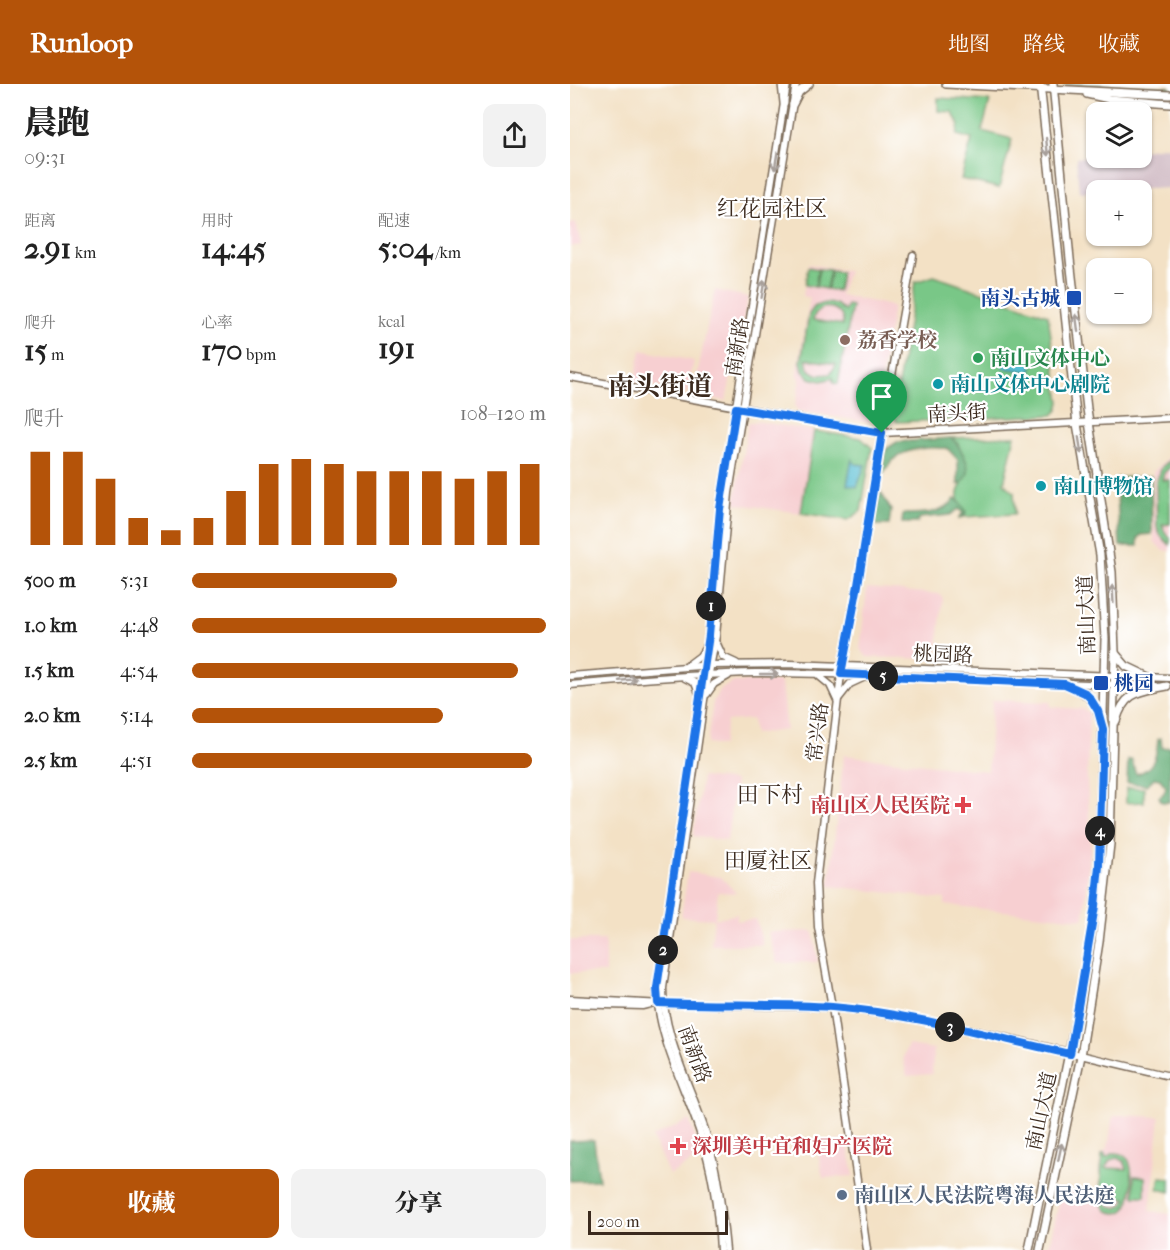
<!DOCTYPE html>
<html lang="zh">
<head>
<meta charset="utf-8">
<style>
  :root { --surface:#fff; --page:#f2f2f2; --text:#222; --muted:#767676; --accent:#b45309 }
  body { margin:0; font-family:"IM FELL French Canon","Noto Serif SC",serif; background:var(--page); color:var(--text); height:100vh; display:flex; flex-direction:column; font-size:22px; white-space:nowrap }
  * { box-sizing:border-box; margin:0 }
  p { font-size:20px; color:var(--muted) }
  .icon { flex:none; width:33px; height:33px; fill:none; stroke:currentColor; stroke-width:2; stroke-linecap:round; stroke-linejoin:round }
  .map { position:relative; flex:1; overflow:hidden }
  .side { display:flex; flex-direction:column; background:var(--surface); width:570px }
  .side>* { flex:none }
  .buttons { position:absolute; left:516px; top:18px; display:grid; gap:12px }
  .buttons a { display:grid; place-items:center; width:66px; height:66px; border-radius:12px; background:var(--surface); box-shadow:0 2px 4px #0004; font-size:30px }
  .scale { position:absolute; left:18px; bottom:15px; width:140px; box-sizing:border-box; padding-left:6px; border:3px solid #3b2a1e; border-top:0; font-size:16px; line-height:21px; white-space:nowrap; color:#3b2a1e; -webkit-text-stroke:4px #fff; paint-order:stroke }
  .pin { position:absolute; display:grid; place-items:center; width:51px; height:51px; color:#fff; margin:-62px -26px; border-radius:50% 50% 50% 0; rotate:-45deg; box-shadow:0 0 6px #0007 }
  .pin .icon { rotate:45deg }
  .km { position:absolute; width:30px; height:30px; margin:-15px; border-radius:50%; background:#222; color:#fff; font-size:16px; line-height:30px; text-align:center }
  .round { display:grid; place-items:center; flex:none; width:63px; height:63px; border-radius:12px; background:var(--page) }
  .head { display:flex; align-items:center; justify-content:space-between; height:102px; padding:0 24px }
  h1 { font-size:33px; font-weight:800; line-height:45px }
  .stats { display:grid; grid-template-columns:repeat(3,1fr); gap:9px; height:102px; padding:6px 24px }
  .stats div { display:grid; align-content:center }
  .stats b { font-size:30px; font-weight:800 }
  .stats small { font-size:16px; font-weight:400 }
  .stats p { font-size:16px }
  .chart { height:168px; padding:12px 24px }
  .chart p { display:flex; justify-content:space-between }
  .chart svg { width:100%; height:108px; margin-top:6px; stroke:var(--accent); stroke-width:6 }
  .button { display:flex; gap:12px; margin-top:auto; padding:12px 24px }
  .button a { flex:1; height:69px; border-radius:12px; background:var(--accent); color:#fff; font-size:24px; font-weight:800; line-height:69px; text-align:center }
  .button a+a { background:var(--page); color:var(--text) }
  ul { padding:0 24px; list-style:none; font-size:20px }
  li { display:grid; grid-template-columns:96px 72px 1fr; align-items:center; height:45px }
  li i { height:15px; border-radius:8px; background:var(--accent) }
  header { display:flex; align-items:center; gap:36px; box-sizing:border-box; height:84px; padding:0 30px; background:var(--accent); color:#fff }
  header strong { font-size:28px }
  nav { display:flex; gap:33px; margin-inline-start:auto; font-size:21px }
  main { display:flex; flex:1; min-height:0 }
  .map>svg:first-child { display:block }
</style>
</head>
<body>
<header>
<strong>Runloop</strong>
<nav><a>地图</a><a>路线</a><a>收藏</a></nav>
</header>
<main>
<section class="side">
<div class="head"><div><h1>晨跑</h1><p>09:31</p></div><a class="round"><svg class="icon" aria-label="share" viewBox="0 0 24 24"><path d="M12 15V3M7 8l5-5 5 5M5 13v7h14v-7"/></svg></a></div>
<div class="stats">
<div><p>距离</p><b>2.91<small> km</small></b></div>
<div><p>用时</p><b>14:45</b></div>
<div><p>配速</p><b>5:04<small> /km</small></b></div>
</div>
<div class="stats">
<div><p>爬升</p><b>15<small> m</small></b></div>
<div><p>心率</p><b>170<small> bpm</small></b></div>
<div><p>kcal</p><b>191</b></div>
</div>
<div class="chart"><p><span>爬升</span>108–120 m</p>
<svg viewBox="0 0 160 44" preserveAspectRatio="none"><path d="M5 44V6M15 44V6M25 44V17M35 44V33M45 44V38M55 44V33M65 44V22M75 44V11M85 44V9M95 44V11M105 44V14M115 44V14M125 44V14M135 44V17M145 44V14M155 44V11"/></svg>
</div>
<ul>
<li><b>500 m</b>5:31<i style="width:58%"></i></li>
<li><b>1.0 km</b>4:48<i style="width:100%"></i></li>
<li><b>1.5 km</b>4:54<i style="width:92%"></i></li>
<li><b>2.0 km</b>5:14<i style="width:71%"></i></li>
<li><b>2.5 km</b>4:51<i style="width:96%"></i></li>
</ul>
<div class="button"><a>收藏</a><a>分享</a></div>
</section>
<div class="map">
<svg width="600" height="1166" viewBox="0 0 600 1166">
  <rect width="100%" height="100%" fill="#fff"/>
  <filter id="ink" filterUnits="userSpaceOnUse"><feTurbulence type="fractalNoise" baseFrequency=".0167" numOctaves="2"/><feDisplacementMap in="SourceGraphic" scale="12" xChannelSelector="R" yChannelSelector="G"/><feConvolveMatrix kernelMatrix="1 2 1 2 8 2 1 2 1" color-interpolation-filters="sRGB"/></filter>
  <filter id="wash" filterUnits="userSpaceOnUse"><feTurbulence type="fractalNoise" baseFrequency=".008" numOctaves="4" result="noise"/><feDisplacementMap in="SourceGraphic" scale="24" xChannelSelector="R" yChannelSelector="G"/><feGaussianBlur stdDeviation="1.35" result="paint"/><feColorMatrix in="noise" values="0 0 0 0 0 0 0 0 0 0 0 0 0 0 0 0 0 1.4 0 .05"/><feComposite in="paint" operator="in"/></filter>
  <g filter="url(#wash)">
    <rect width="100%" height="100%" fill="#f3e1c5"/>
    <!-- built -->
    <g fill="#f7cfd1">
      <polygon points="6,138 11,161 0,163 0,139"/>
      <polygon points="238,180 278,187 270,211 323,222 305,333 297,338 228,327 225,322 230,295 227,290 240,214 233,212"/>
      <polygon points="145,206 178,213 156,317 123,310"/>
      <polygon points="71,266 124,277 117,309 64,298"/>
      <polygon points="186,337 244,347 231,429 167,420 165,416 178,340"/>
      <polygon points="600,372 600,467 592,466 584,457 583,388"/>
      <polygon points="297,504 369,510 373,514 366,575 297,573 290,565"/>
      <polygon points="164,598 211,598 216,646 184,650 182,635 157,637 152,662 137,660 143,618 151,605"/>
      <polygon points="422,616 480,618 481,623 513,625 519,629 517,697 521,759 514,834 511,835 375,821 375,815 259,802 274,671 418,687"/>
      <polygon points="132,693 165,697 157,757 123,752"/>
      <polygon points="118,788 151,793 166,809 148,808 145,835 167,830 167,837 186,835 193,861 141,861 144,835 111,833"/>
      <polygon points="243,847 248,878 207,879 198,848"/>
      <rect x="0" y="856" width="35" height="33"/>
      <polygon points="338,961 364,965 362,990 337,992 333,974"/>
      <polygon points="549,1031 590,1033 580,1127 600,1130 600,1166 478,1166 492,1106 529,1114 530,1071 538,1064 542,1037 543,1033"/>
      <polygon points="119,1036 132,1072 99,1091 82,1053"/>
      <polygon points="277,1055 284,1092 253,1094 246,1061"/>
    </g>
    <!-- industrial -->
    <polygon fill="#d2bdc6" points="600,62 600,104 509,108 506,74 526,71 526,74 572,74 572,66"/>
    <!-- green -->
    <g fill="#79c787" stroke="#5a7852" stroke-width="1.5" fill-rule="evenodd">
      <polygon points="368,14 420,17 412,47 442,55 429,104 391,95 402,55 387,51 389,40 382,28 368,27"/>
      <polygon points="238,183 248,185 245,203 235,201"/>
      <polygon points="249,185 260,186 256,205 246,203"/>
      <polygon points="261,187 271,188 268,207 257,205"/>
      <polygon points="364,192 478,231 490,318 488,326 483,331 327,338 323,332 345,198"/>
      <path d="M255 219 266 220 275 227 277 221 282 222 268 300 263 299V294L251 297 240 294 233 287 231 278 239 230 245 222ZM252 224C264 222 274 228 273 241L243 236 245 230ZM236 275 266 280V281L260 290 248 291 238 285Z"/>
      <polygon points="244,347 291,354 302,364 291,427 278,436 231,429"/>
      <path d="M445 352 434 399 444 408 445 430 394 433 396 427C382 414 388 405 397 391L388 360 381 354Z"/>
      <polygon points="600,376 600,383 594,389 592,396 600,396 600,440 592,441 595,449 600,454 600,461 591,452 587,444 586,398 592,383"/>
      <polygon points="556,704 574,704 574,718 556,719"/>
      <path d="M544 1069C549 1069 553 1070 557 1074 565 1083 567 1143 536 1126L530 1114 532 1070H535V1074ZM547 1074 554 1077 557 1085 535 1084 540 1076ZM535 1114H556V1115C553 1123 547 1126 539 1122Z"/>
      <polygon points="564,1092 575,1093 575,1112 564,1112"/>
      <polygon points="590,1093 600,1094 600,1108 588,1105"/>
    </g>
    <!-- forest -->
    <g fill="#62ac74" stroke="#4e6b49" stroke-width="1.5">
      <polygon points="494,0 600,3 600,5 494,1"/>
      <path d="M381 354C389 360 402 382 397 392 397 393 391 400 390 400H388V376L377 364C370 365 365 363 358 364 334 365 319 374 311 396L316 365 327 358Z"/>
      <polygon points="581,392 582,450 571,451 568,455 568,462 550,462 546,394"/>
      <polygon points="310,407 321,426 319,441 306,441 305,439"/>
      <path d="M385 415H387L396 427 394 433 389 434 393 429 389 425 380 431 350 434 347 439H332L333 430C352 429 372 432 385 415Z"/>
      <path d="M591 654 592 664 600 663V718H592L589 713 594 709 596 703 590 695 584 694 577 701 557 699 558 676H562L565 688 567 690C584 685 587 671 588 655Z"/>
      <polygon points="24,1056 29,1096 0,1097 0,1057"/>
    </g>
    <!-- water -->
    <g fill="#56bed3" stroke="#487478" stroke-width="1.5">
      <polygon points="435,271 463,276 461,288 433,284"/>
      <polygon points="282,375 285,380 295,381 287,403 277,401"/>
    </g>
  </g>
  <g filter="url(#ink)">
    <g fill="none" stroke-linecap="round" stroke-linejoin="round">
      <!-- secondary casing -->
      <g stroke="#7b6a58" stroke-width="9">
        <g id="secondary">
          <polyline points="0,293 312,349 600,334"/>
          <polyline points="147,560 153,573 166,579"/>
          <polyline points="118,581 130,572 136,563"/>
          <polyline points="0,592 142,581 220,580 600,594"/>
          <polyline points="249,592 260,601 267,616"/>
          <polyline points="115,594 125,599 129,609"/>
          <path d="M0 601C62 596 124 590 186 589 320 589 454 599 587 602"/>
          <polyline points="137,610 144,600 158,592"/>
          <polyline points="269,614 280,600 295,593"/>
          <path d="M0 915 93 920 262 923C374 935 490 967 600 992"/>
          <polyline points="0,920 73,922 81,920"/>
          <path d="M150 1166C148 1126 143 1087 130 1049 115 1003 87 952 87 904L139 551 146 462 153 405 217 0"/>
          <path d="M156 1166C152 1126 148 1087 136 1049 121 1003 93 952 93 904L134 616 146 552 159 409 226 0"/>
          <polyline points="297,1166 262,923 248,843 246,799 272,582 288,501 312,349 343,171"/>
        </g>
      </g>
      <!-- primary casing -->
      <g stroke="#7b6a58" stroke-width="10">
        <g id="primary">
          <polyline points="212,0 214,19"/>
          <polyline points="376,0 600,11"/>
          <polyline points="517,10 539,15 600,20"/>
          <polyline points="223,20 229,8 239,0"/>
          <polyline points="545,569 556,582 579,593"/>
          <path d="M495 600C516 608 524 614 531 637"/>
          <path d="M546 637C555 607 569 608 597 602"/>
          <polyline points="459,1166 510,915 523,839 529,782 535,555 530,471 507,340 470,0"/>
          <polyline points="470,1166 511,972 529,858 540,760 545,568 542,488 517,325 500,175 483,0"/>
        </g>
      </g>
      <!-- secondary -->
      <use href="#secondary" stroke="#fff" stroke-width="6"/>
      <!-- primary -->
      <use href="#primary" stroke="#fff" stroke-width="7"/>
    </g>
    <!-- one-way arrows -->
    <defs><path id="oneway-shaft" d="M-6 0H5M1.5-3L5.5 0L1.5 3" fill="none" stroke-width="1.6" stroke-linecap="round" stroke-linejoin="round" transform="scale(1.5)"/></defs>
    <g stroke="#a79f9a">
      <use href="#oneway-shaft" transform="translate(477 63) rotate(84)"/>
      <use href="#oneway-shaft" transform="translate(206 77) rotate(99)"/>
      <use href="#oneway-shaft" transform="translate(193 205) rotate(-81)"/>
      <use href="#oneway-shaft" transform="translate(507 239) rotate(-97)"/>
      <use href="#oneway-shaft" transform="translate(510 361) rotate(81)"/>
      <use href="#oneway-shaft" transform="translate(543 510) rotate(-93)"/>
      <use href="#oneway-shaft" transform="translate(199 590)"/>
      <use href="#oneway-shaft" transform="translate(58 596) rotate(-5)"/>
      <use href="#oneway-shaft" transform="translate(490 1068) rotate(-78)"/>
    </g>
  </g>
  <g fill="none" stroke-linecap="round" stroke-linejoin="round" filter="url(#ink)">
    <!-- route casing -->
    <g stroke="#fff" stroke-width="12">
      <path id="route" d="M166 324 312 349 288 501 271 590 495 600 515 609 520 614 528 627 533 645 529 782 525 822 500 970C422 953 341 929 262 923 204 919 146 922 88 919L87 904 139 551 150 425Z"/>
    </g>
    <!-- route -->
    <use href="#route" stroke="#1a73e8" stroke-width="8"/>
  </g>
  <!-- markers -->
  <g fill="#1a4fb4" stroke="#fff" stroke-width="2">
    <rect x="496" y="206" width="16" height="16" rx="3"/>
    <rect x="523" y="591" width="16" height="16" rx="3"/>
  </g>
  <circle fill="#8d6e63" stroke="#fff" stroke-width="2" cx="275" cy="256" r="6"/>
  <circle fill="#2e9e5b" stroke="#fff" stroke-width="2" cx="408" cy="274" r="6"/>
  <g fill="#0f9aa8" stroke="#fff" stroke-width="2">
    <circle cx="368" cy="300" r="6"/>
    <circle cx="471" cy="402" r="6"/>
  </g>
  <g fill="#e0444e" stroke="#fff" stroke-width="2">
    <path d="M390 712h6v6h6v6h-6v6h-6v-6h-6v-6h6z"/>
    <path d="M105 1053h6v6h6v6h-6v6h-6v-6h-6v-6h6z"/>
  </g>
  <circle fill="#5c6f8a" stroke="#fff" stroke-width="2" cx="272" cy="1111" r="6"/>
  <g text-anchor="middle" stroke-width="4.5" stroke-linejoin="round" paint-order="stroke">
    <!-- transit labels -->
    <g font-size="20" font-weight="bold" fill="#164399" stroke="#fff" text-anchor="end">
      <text x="490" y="221">南头古城</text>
      <text x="544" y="606" text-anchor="start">桃园</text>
    </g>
    <!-- education labels -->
    <g font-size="20" font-weight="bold" fill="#785e54" stroke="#fff" text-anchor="start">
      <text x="287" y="263">荔香学校</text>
    </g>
    <!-- street labels -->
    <g font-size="20" fill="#3b2a1e" stroke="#fff">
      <text transform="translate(167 263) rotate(-81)" y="7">南新路</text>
      <text transform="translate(387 329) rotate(-3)" y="7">南头街</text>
      <text transform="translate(516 531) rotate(-92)" y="7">南山大道</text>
      <text transform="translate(373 570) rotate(2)" y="7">桃园路</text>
      <text transform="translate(247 648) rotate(-83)" y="7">常兴路</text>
      <text transform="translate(125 970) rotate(70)" y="7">南新路</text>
      <text transform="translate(471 1027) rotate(-78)" y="7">南山大道</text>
    </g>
    <!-- leisure labels -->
    <g font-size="20" font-weight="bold" fill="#27864d" stroke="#fff" text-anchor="start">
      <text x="420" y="281">南山文体中心</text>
    </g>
    <!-- culture labels -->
    <g font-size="20" font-weight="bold" fill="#0d838f" stroke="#fff" text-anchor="start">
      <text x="380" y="307">南山文体中心剧院</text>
      <text x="483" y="409">南山博物馆</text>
    </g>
    <!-- health labels -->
    <g font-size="20" font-weight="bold" fill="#be3a42" stroke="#fff" text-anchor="end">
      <text x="380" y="728">南山区人民医院</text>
      <text x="122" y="1069" text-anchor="start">深圳美中宜和妇产医院</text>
    </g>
    <!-- service labels -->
    <g font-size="20" font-weight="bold" fill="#4e5e75" stroke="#fff" text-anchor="start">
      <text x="284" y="1118">南山区人民法院粤海人民法庭</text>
    </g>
    <!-- quarter labels -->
    <g font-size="22" fill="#3b2a1e" stroke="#fff">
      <text x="202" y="132">红花园社区</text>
      <text x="200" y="718">田下村</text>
      <text x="198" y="784">田厦社区</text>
    </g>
    <!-- district labels -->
    <g font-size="26" font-weight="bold" fill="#3b2a1e" stroke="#fff">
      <text x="90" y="311">南头街道</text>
    </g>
  </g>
</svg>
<div class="buttons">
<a><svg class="icon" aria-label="layers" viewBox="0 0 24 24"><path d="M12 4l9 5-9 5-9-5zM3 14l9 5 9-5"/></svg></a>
<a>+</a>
<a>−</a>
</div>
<div class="scale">200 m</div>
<div class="pin" style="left:312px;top:349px;background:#1e9e55"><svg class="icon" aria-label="arrive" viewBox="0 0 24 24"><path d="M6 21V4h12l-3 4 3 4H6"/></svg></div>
<b class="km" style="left:141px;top:522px">1</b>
<b class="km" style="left:93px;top:866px">2</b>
<b class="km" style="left:380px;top:943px">3</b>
<b class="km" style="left:530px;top:747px">4</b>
<b class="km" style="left:313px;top:592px">5</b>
</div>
</main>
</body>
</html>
